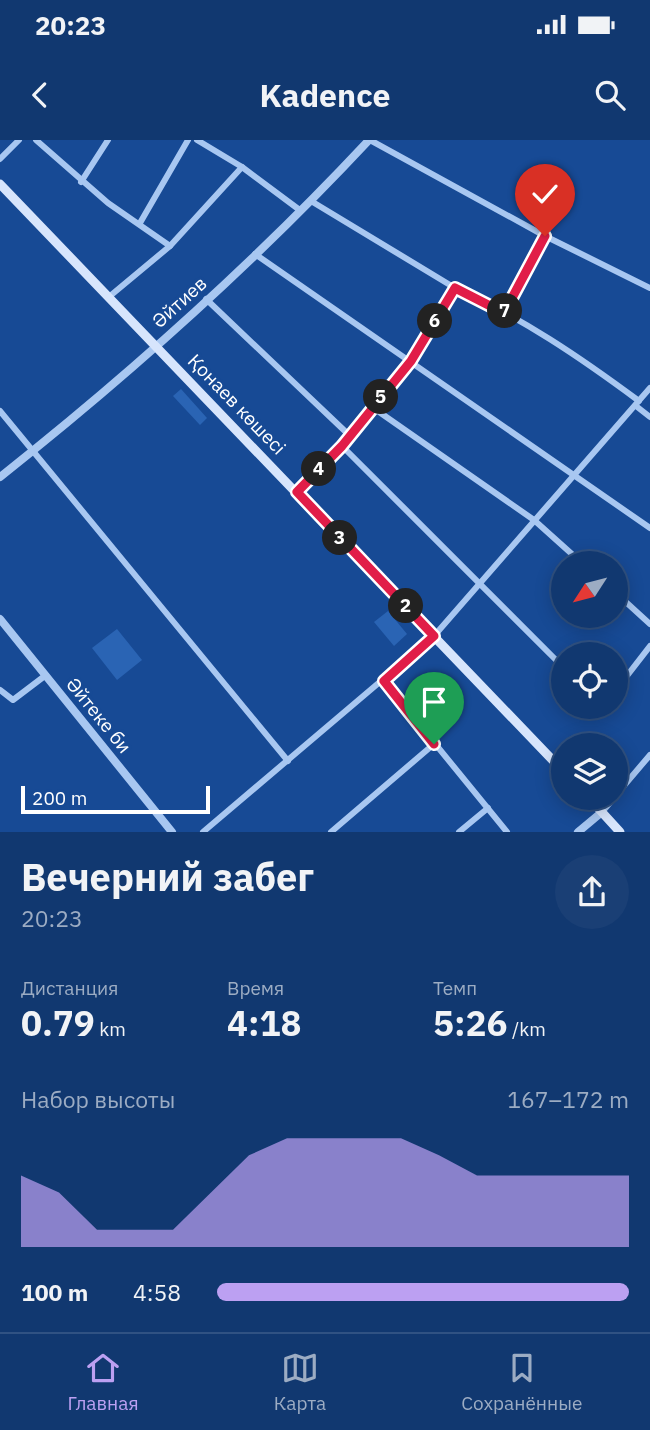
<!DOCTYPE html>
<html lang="ru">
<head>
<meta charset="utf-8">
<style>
  :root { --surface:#113870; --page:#1a3f75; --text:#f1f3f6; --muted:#9cacc3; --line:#305283; --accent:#bca0f2 }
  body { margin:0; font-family:"IBM Plex Sans",sans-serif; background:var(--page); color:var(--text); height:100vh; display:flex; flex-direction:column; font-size:26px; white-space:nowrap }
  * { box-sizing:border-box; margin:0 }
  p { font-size:23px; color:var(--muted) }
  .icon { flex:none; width:38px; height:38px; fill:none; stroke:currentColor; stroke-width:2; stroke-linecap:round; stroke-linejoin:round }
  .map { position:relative; height:692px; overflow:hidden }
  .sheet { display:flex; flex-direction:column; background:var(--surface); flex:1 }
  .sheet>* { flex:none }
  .needle { width:46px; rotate:234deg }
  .buttons { position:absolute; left:551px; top:411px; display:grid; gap:14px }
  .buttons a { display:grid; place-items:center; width:77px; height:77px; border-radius:50%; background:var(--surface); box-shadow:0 4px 18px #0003,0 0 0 2px var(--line); font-size:35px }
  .scale { position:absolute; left:21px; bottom:18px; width:189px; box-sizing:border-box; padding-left:7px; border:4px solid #fff; border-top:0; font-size:19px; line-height:24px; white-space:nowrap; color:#fff; -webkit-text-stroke:5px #174a95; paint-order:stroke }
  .pin { position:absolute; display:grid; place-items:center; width:60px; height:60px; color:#fff; margin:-72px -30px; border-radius:50% 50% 50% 0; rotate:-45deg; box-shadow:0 0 7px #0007 }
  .pin .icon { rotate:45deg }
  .km { position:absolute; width:35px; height:35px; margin:-18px; border-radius:50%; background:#222; color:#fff; font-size:19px; line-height:35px; text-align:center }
  .round { display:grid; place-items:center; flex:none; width:74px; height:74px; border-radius:37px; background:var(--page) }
  .headline { display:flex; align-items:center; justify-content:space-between; height:119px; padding:0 21px }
  h1 { font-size:38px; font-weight:800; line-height:52px }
  .figures { display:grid; grid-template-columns:repeat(3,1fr); gap:10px; height:119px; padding:7px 21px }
  .figures div { display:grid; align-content:center }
  .figures b { font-size:35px; font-weight:800 }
  .figures small { font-size:19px; font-weight:400 }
  .figures p { font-size:19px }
  .chart { height:196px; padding:14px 21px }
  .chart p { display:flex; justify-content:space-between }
  .chart svg { width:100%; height:126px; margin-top:7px; fill:var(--accent); opacity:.7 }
  ul { padding:0 21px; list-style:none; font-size:23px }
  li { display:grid; grid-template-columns:112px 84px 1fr; align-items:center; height:52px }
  li i { height:18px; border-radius:9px; background:var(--accent) }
  .status { display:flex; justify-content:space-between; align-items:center; height:49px; padding:0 35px; background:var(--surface); direction:ltr }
  .status svg { height:19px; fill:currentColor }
  header { display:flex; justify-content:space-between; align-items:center; height:91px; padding:0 21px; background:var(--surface); font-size:32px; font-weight:800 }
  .menu { display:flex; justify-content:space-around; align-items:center; height:98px; border-top:2px solid var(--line); background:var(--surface); font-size:19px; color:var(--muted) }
  .menu a { display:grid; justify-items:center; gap:4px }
  .menu .on { color:var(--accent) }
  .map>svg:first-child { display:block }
</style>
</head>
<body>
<div class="status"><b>20:23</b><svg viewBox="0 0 49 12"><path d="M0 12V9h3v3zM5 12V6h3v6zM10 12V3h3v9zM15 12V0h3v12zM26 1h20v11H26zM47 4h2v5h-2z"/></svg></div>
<header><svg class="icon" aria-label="back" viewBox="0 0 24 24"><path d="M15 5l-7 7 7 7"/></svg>Kadence<svg class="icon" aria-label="search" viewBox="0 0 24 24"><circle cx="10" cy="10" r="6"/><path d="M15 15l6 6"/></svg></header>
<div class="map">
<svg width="650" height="692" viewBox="0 0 650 692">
  <rect width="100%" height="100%" fill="#174a95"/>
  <!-- green -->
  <g fill="#2a64b4">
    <polygon points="181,249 207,278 200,285 173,256"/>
    <polygon points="388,471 407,494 394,506 374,482"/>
    <polygon points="117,489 142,520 117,540 92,508"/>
  </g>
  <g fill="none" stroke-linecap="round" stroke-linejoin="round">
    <!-- minor -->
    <g stroke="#a8c7f1" stroke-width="6">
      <polyline points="36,0 108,63 170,106"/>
      <polyline points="197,0 242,27 301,71"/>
      <polyline points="370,0 545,96 650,148"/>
      <polyline points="0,19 19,0"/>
      <polyline points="81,42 108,0"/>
      <path d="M311 61 455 148C521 177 581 218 639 261"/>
      <polyline points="140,83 188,0"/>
      <polyline points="255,114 650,388"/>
      <polyline points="110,156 170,106 242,27"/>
      <polyline points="206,159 348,294"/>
      <polyline points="504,173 545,96"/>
      <polyline points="636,266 650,277"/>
      <polyline points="372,267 534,380 583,424"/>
      <polyline points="0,271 288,621"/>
      <polyline points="342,306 564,528"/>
      <polyline points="297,352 342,306 411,221 455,148"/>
      <polyline points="616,453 650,484"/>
      <polyline points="384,541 507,692"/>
      <polyline points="0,550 13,560 46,535"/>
      <polyline points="616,550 650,506"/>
      <polyline points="616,655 650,615"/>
      <polyline points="602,672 614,658"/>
      <polyline points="203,692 434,496 650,248"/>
      <polyline points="331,692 434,604"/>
      <polyline points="459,692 488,668"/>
    </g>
    <!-- tertiary -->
    <g stroke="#a8c7f1" stroke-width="8">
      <path d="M0 337C130 234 256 121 369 0"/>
      <polyline points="0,479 172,692"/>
      <polyline points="578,692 602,672"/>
    </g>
    <!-- secondary -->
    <g stroke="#d7e5fc" stroke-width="9">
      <polyline points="0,44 564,632"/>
      <polyline points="589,658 620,692"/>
    </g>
  </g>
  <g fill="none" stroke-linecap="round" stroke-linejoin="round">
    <!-- route casing -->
    <g stroke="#fff" stroke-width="14">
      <polyline id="route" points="434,604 384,541 434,496 297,352 342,306 411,221 455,148 504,173 545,96"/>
    </g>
    <!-- route -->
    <use href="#route" stroke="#e11d48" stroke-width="9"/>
  </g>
  <g text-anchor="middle" stroke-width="6" stroke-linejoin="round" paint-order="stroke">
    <!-- street labels -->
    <g font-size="19" fill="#fff" stroke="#174a95">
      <text transform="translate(179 162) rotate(-42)" y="7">Әйтиев</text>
      <text transform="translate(237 264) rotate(46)" y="7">Қонаев көшесі</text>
      <text transform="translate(99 575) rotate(51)" y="7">Әйтеке би</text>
    </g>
  </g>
</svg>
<div class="buttons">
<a><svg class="needle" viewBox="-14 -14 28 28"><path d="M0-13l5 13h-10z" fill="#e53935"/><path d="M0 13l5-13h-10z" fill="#9cacc3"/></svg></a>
<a><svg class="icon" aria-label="locate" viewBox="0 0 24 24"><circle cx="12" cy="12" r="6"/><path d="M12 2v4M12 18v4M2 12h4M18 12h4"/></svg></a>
<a><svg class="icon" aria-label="layers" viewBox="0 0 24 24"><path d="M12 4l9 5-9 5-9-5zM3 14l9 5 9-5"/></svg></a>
</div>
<div class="scale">200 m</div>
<div class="pin" style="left:434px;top:604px;background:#1e9e55"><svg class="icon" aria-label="arrive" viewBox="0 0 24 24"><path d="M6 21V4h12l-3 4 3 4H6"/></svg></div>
<div class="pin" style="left:545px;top:96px;background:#d93025"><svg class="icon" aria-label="check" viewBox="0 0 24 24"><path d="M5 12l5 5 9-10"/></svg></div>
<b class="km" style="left:406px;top:466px">2</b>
<b class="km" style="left:340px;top:398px">3</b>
<b class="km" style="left:319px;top:329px">4</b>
<b class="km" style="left:381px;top:257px">5</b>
<b class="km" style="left:435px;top:181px">6</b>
<b class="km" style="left:505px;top:171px">7</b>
</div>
<section class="sheet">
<div class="headline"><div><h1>Вечерний забег</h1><p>20:23</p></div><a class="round"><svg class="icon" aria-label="share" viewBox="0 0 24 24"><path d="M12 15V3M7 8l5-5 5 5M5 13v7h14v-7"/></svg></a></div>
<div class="figures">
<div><p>Дистанция</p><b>0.79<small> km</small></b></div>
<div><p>Время</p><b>4:18</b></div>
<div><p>Темп</p><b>5:26<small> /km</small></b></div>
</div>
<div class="chart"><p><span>Набор высоты</span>167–172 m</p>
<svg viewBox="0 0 160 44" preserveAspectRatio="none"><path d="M0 44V19L10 25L20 38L30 38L40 38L50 25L60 12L70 6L80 6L90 6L100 6L110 12L120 19L130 19L140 19L150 19L160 19V44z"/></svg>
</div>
<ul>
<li><b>100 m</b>4:58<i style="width:100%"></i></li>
</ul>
</section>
<nav class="menu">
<a class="on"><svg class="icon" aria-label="home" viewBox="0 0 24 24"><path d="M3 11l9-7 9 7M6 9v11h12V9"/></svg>Главная</a>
<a><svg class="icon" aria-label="map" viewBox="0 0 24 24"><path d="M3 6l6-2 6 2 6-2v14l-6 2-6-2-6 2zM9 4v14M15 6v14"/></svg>Карта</a>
<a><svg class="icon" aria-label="saved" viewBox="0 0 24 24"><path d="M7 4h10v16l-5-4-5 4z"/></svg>Сохранённые</a>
</nav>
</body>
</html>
